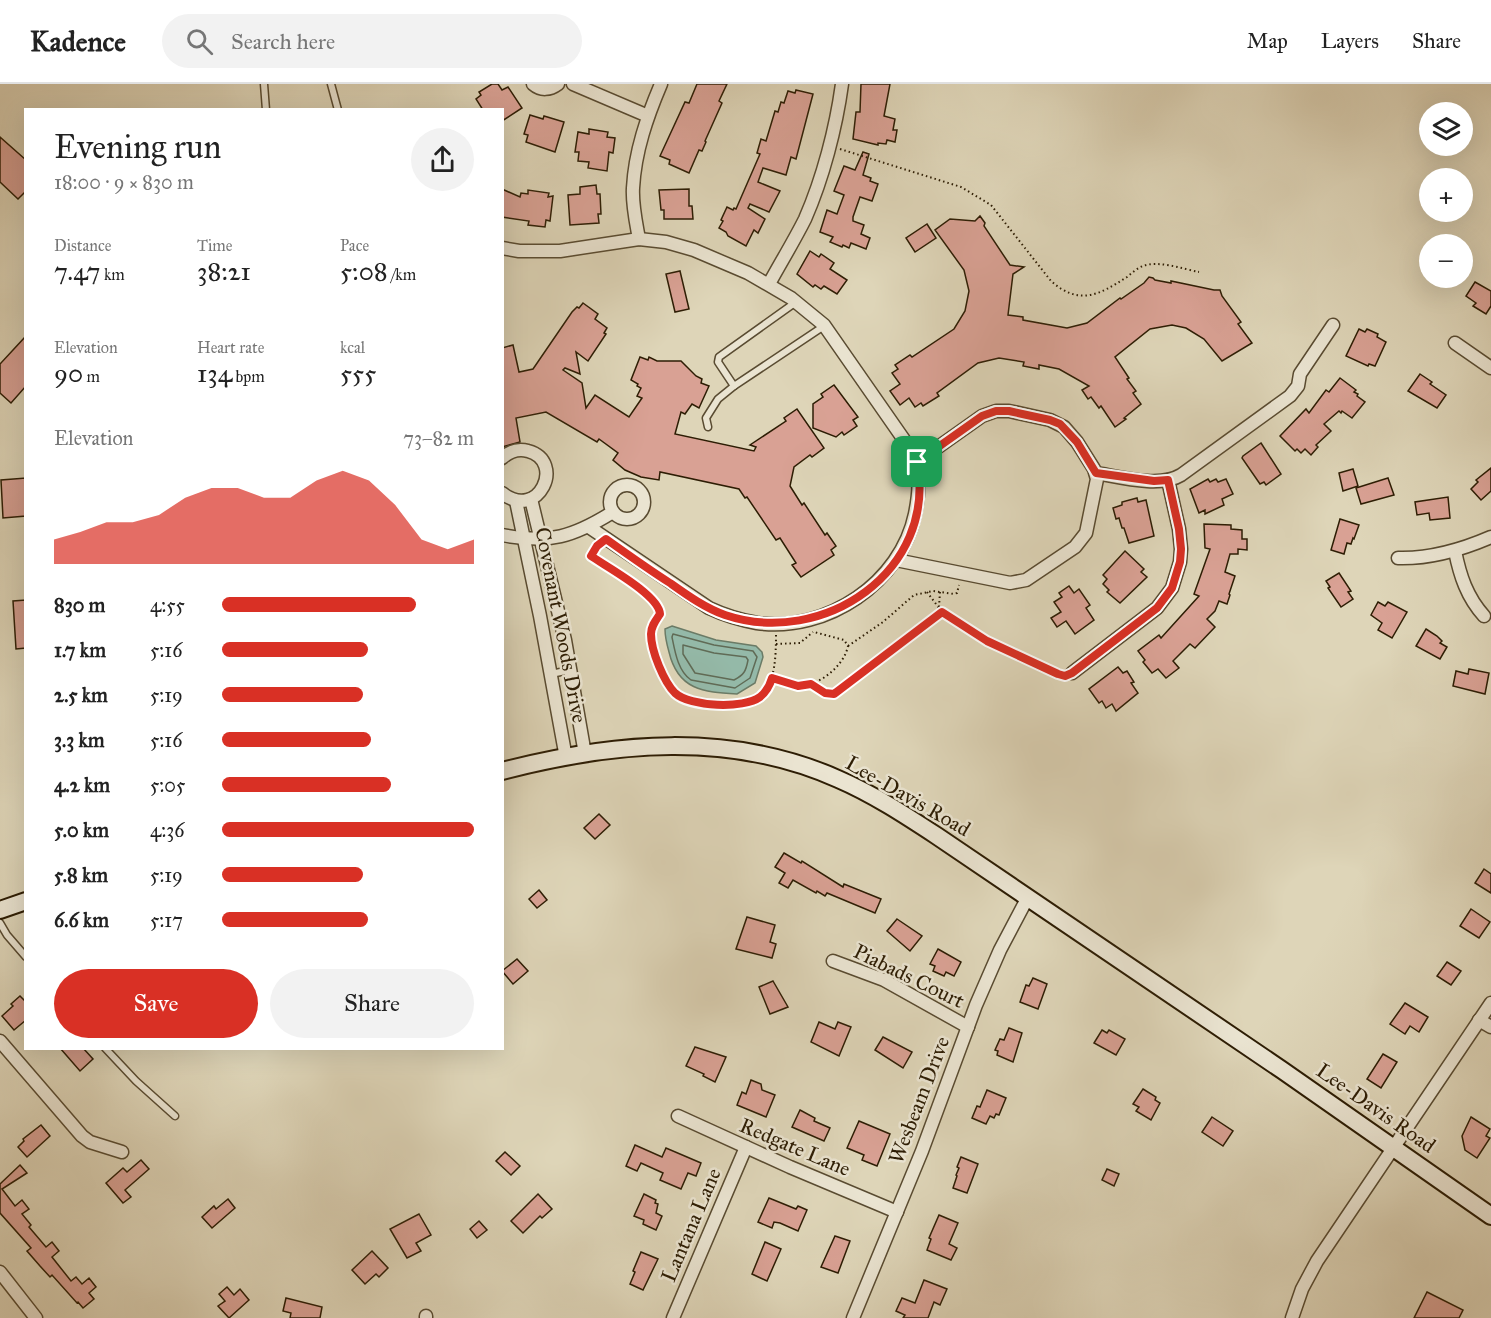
<!DOCTYPE html>
<html lang="en">
<head>
<meta charset="utf-8">
<style>
  :root { --surface:#fff; --page:#f2f2f2; --text:#222; --muted:#767676; --line:#e0e0e0; --accent:#d93025 }
  body { margin:0; font-family:"IM FELL Great Primer",serif; background:var(--page); color:var(--text); height:100vh; display:flex; flex-direction:column; font-size:22px; white-space:nowrap }
  * { box-sizing:border-box; margin:0 }
  p { font-size:20px; color:var(--muted) }
  .icon { flex:none; width:33px; height:33px; fill:none; stroke:currentColor; stroke-width:2; stroke-linecap:round; stroke-linejoin:round }
  .map { position:relative; flex:1; overflow:hidden }
  .side { position:absolute; left:24px; top:24px; width:480px; height:942px; display:flex; flex-direction:column; background:var(--surface); border-radius:0px; box-shadow:0 6px 24px #0002 }
  .side>* { flex:none }
  .fabs { position:absolute; left:1419px; top:18px; display:grid; gap:12px }
  .fabs a { display:grid; place-items:center; width:54px; height:54px; border-radius:50%; background:var(--surface); box-shadow:0 6px 24px #0002; font-size:30px }
  .pin { position:absolute; display:grid; place-items:center; width:51px; height:51px; color:#fff; margin:-26px; border-radius:12px; box-shadow:0 3px 9px #0006 }
  .round { display:grid; place-items:center; flex:none; width:63px; height:63px; border-radius:32px; background:var(--page) }
  .headline { display:flex; align-items:center; justify-content:space-between; height:102px; padding:0 30px }
  h1 { font-size:33px; font-weight:600; line-height:45px }
  .metrics { display:grid; grid-template-columns:repeat(3,1fr); gap:9px; height:102px; padding:6px 30px }
  .metrics div { display:grid; align-content:center }
  .metrics b { font-size:26px; font-weight:600 }
  .metrics small { font-size:16px; font-weight:400 }
  .metrics p { font-size:16px }
  .chart { height:168px; padding:12px 30px }
  .chart p { display:flex; justify-content:space-between }
  .chart svg { width:100%; height:108px; margin-top:6px; fill:var(--accent); opacity:.7 }
  .action { display:flex; gap:12px; margin-top:auto; padding:12px 30px }
  .action a { flex:1; height:69px; border-radius:36px; background:var(--accent); color:#fff; font-size:24px; font-weight:600; line-height:69px; text-align:center }
  .action a+a { background:var(--page); color:var(--text) }
  ul { padding:0 30px; list-style:none; font-size:20px }
  li { display:grid; grid-template-columns:96px 72px 1fr; align-items:center; height:45px }
  li i { height:15px; border-radius:8px; background:var(--accent) }
  header { display:flex; align-items:center; gap:36px; box-sizing:border-box; height:84px; padding:0 30px; background:var(--surface); border-bottom:2px solid var(--line) }
  header strong { font-size:28px }
  nav { display:flex; gap:33px; margin-inline-start:auto; font-size:21px }
  .search { width:420px; height:54px; background:var(--page); display:flex; align-items:center; gap:15px; box-sizing:border-box; padding:0 21px; border-radius:33px; color:var(--muted); font-size:22px }
  .map>svg:first-child { display:block }
</style>
</head>
<body>
<header>
<strong>Kadence</strong>
<div class="search"><svg class="icon" aria-label="search" viewBox="0 0 24 24"><circle cx="10" cy="10" r="6"/><path d="M15 15l6 6"/></svg>Search here</div>
<nav><a>Map</a><a>Layers</a><a>Share</a></nav>
</header>
<div class="map">
<svg width="1491" height="1234" viewBox="0 0 1491 1234">
  <rect width="100%" height="100%" fill="#ded5b8"/>
  <filter id="stains"><feTurbulence type="fractalNoise" baseFrequency=".00333" numOctaves="4"/><feColorMatrix values="0 0 0 0 .2 0 0 0 0 .09 0 0 0 0 .02 0 0 0 .5 -.17"/></filter>
  <radialGradient id="worn" r=".72"><stop offset=".6" stop-color="#630" stop-opacity="0"/><stop offset="1" stop-color="#630" stop-opacity=".3"/></radialGradient>
  <!-- water -->
  <path fill="#94b9a8" stroke="#6b7b66" stroke-width="1.5" d="M672 542 716 556 756 562 762 568 763 573 755 599 737 610C703 608 678 606 669 568 667 561 665 553 665 545Z"/>
  <g fill="none" stroke-linecap="round" stroke-linejoin="round">
    <!-- shore -->
    <g stroke="#606b56" stroke-width="1.5">
      <path d="M673 550 714 561 753 567 757 573 750 594 735 604 691 596C678 587 675 568 672 553Z"/>
      <path d="M683 561 714 569 746 573 748 576C746 587 744 591 734 596L695 589 683 570Z"/>
    </g>
  </g>
  <!-- building -->
  <g fill="#d9a194" stroke="#2d1d04" stroke-width="1.5">
    <polygon points="492,0 498,0 502,6 508,3 522,24 502,37 502,26 483,26 476,15 481,11 479,8"/>
    <polygon points="697,0 727,0 719,17 722,19 705,57 706,58 702,67 699,66 689,89 669,80 670,76 660,72 685,18 689,19"/>
    <polygon points="861,0 890,0 884,32 895,35 893,46 897,46 895,58 887,56 886,60 878,59 878,61 853,55 856,28 860,28"/>
    <polygon points="796,6 813,10 796,75 791,73 786,91 763,84 758,98 780,107 769,128 750,120 748,124 765,135 758,149 754,146 746,162 728,152 726,148 719,144 723,137 721,136 727,123 733,126 734,124 736,125 760,70 757,69 761,55 766,57 775,27 778,28 781,18 784,19 788,7 795,9"/>
    <polygon points="530,31 543,35 544,32 564,38 555,68 526,58 528,51 524,50"/>
    <polygon points="589,45 608,48 607,53 615,54 613,69 609,68 607,87 588,84 589,78 578,77 579,68 575,68 578,48 589,50"/>
    <polygon points="0,53 26,76 26,107 18,115 0,98"/>
    <polygon points="863,68 869,70 863,91 871,94 870,97 878,100 872,117 860,113 853,133 853,137 864,141 861,150 870,154 866,165 851,159 849,164 843,161 842,163 830,158 833,153 820,148 827,126 837,130 844,111 834,107 844,82 855,86"/>
    <polygon points="596,101 597,110 600,110 601,130 598,130 599,139 570,141 568,111 580,110 580,103"/>
    <polygon points="502,105 520,113 521,109 528,110 528,106 549,109 548,113 553,112 550,137 546,136 545,143 528,141 529,137 502,133"/>
    <polygon points="689,105 689,122 692,122 693,135 664,135 664,126 661,126 659,106"/>
    <polygon points="980,132 985,139 984,142 1010,181 1024,183 1013,190 1008,231 1023,233 1023,236 1067,244 1087,239 1120,214 1121,215 1144,199 1149,193 1153,194 1155,196 1171,199 1171,197 1214,206 1220,206 1222,212 1241,238 1238,240 1252,259 1222,277 1204,255 1186,244 1172,241 1150,245 1115,273 1129,294 1127,295 1136,307 1133,309 1141,320 1124,334 1126,335 1115,343 1101,322 1099,324 1091,313 1088,315 1082,306 1089,302 1059,285 1039,281 1039,285 1023,282 1024,278 999,274 978,279 937,309 939,312 923,322 921,319 915,323 909,314 900,321 890,307 900,300 892,289 898,285 895,281 910,271 912,273 954,245 965,227 969,207 964,186 935,146 950,135 975,137"/>
    <polygon points="927,140 936,154 915,168 906,154"/>
    <polygon points="810,167 819,173 821,170 834,179 830,185 847,196 837,210 824,202 821,205 815,201 813,203 797,190"/>
    <polygon points="680,187 689,225 675,228 666,190"/>
    <polygon points="1475,198 1491,207 1491,222 1486,230 1473,222 1476,219 1466,212"/>
    <polygon points="583,219 598,230 595,235 607,244 604,249 606,250 588,277 576,268 580,290 565,284 563,286 582,299 586,324 595,311 629,333 642,314 637,312 641,304 637,302 638,300 631,296 640,273 648,276 649,273 657,277 681,277 696,292 702,295 701,299 709,302 699,324 692,320 685,330 681,328 675,350 754,367 756,363 750,361 786,337 784,334 797,325 824,364 812,373 810,371 794,383 790,402 802,421 804,419 825,451 827,449 836,462 831,466 834,471 801,493 792,481 796,479 780,454 776,456 747,413 745,414 739,405 660,388 659,396 641,393 625,386 613,376 618,369 599,355 597,358 546,328 516,334 520,358 502,363 502,264 513,261 519,288 533,285 572,228 577,223 579,224"/>
    <polygon points="1359,245 1365,248 1367,245 1378,250 1377,253 1386,258 1375,282 1369,280 1368,282 1346,272"/>
    <polygon points="26,252 26,302 11,319 0,309 0,280"/>
    <polygon points="1420,290 1432,298 1430,300 1446,311 1437,324 1408,307"/>
    <polygon points="1340,294 1356,306 1354,308 1358,310 1357,312 1365,318 1352,334 1342,327 1341,329 1339,327 1324,340 1331,347 1316,361 1318,363 1311,371 1305,365 1301,369 1297,365 1295,367 1280,352 1306,325 1309,329 1326,306 1329,308"/>
    <polygon points="834,301 858,333 853,336 857,342 844,351 842,348 836,353 813,344 813,320 823,313 821,310"/>
    <polygon points="1261,359 1281,390 1266,401 1264,398 1260,400 1242,374 1243,372"/>
    <polygon points="1491,384 1491,407 1481,416 1471,405 1478,398 1476,396"/>
    <polygon points="1353,385 1358,402 1343,407 1339,389"/>
    <polygon points="26,394 26,432 3,434 1,396"/>
    <polygon points="1388,394 1394,411 1361,420 1356,404"/>
    <polygon points="1208,395 1210,398 1216,395 1218,398 1226,395 1233,410 1222,415 1224,421 1205,430 1205,426 1199,429 1190,405"/>
    <polygon points="1448,413 1450,434 1430,436 1429,429 1417,431 1415,418"/>
    <polygon points="1137,414 1138,418 1146,416 1154,452 1129,459 1124,444 1122,444 1119,434 1116,435 1113,424 1122,421 1122,418"/>
    <polygon points="1340,435 1359,441 1354,455 1353,454 1351,460 1347,459 1344,470 1331,466"/>
    <polygon points="1204,440 1231,441 1231,445 1242,446 1242,455 1247,455 1247,466 1238,465 1238,470 1230,470 1225,488 1235,492 1229,510 1230,511 1227,520 1219,517 1215,527 1207,535 1215,543 1195,564 1190,560 1173,577 1179,584 1166,594 1158,585 1152,589 1143,578 1145,576 1138,567 1159,551 1161,554 1199,512 1194,510 1210,465 1205,464"/>
    <polygon points="1125,467 1144,485 1141,488 1147,493 1120,519 1107,508 1109,506 1103,500 1107,495 1103,491"/>
    <polygon points="1339,489 1351,507 1348,508 1353,515 1341,523 1328,504 1330,503 1326,497"/>
    <polygon points="1069,502 1074,509 1079,505 1090,521 1086,524 1094,536 1075,550 1066,537 1057,543 1051,534 1061,528 1054,518 1062,513 1059,509"/>
    <polygon points="26,516 26,564 16,565 13,517"/>
    <polygon points="1378,518 1385,522 1388,518 1407,528 1392,554 1378,546 1382,539 1371,531"/>
    <polygon points="1426,545 1437,552 1442,557 1440,559 1447,563 1440,575 1416,562"/>
    <polygon points="1118,583 1123,589 1127,587 1134,598 1131,599 1138,609 1116,627 1112,620 1106,624 1102,617 1099,619 1089,605"/>
    <polygon points="1469,585 1489,589 1485,610 1453,602 1456,587 1468,590"/>
    <polygon points="599,730 610,741 595,755 584,744"/>
    <polygon points="784,769 801,779 802,777 843,803 844,800 881,815 875,829 827,809 825,812 817,807 816,809 793,796 788,804 779,799 785,789 775,783"/>
    <polygon points="1484,785 1491,790 1491,809 1475,799"/>
    <polygon points="539,806 547,816 537,824 529,815"/>
    <polygon points="1471,825 1490,838 1479,854 1460,842"/>
    <polygon points="747,833 775,841 770,858 776,860 772,874 736,865"/>
    <polygon points="897,835 922,852 910,867 887,847"/>
    <polygon points="938,865 961,878 954,892 946,888 944,892 933,887 935,882 930,880"/>
    <polygon points="517,875 528,887 513,900 502,887"/>
    <polygon points="1447,878 1461,887 1451,901 1437,892"/>
    <polygon points="1033,894 1047,900 1038,925 1020,918 1026,901 1029,902"/>
    <polygon points="773,897 788,923 770,930 759,903"/>
    <polygon points="20,912 26,918 26,936 14,946 2,932 13,922 11,920"/>
    <polygon points="1405,919 1428,933 1419,948 1410,942 1405,950 1390,940"/>
    <polygon points="819,938 835,945 838,938 851,943 839,972 811,958"/>
    <polygon points="1009,944 1022,949 1013,978 997,971 998,967 995,966 1000,955 1004,956"/>
    <polygon points="1102,946 1107,949 1109,946 1125,955 1116,971 1094,959"/>
    <polygon points="883,953 912,968 903,984 875,966"/>
    <polygon points="695,963 726,973 715,998 703,992 704,990 686,982"/>
    <polygon points="60,964 83,964 93,975 80,987"/>
    <polygon points="1383,970 1397,978 1381,1004 1367,995"/>
    <polygon points="751,996 761,1000 762,1006 775,1011 766,1033 737,1021 742,1008 746,1010"/>
    <polygon points="1143,1005 1156,1013 1155,1016 1160,1019 1151,1036 1136,1027 1139,1023 1133,1020"/>
    <polygon points="987,1006 1006,1014 999,1031 996,1030 994,1034 990,1032 986,1040 972,1034 977,1022 980,1023"/>
    <polygon points="800,1026 815,1034 814,1037 830,1044 824,1057 792,1043"/>
    <polygon points="1212,1033 1233,1047 1223,1062 1202,1048"/>
    <polygon points="1471,1033 1490,1045 1486,1052 1490,1054 1477,1074 1465,1066 1462,1052"/>
    <polygon points="859,1037 890,1050 877,1082 862,1076 864,1071 847,1064"/>
    <polygon points="41,1041 50,1052 27,1073 18,1063 24,1057 23,1055"/>
    <polygon points="635,1061 662,1073 666,1064 701,1079 696,1092 688,1089 681,1105 660,1096 663,1089 641,1079 637,1087 626,1082"/>
    <polygon points="505,1068 520,1082 511,1091 496,1077"/>
    <polygon points="961,1073 978,1080 967,1109 953,1104 957,1092 956,1091 959,1084 957,1083"/>
    <polygon points="141,1076 149,1085 125,1106 131,1113 123,1119 106,1099 123,1084 127,1088"/>
    <polygon points="20,1081 27,1089 2,1105 15,1122 22,1116 29,1125 22,1130 31,1141 29,1143 46,1163 52,1158 59,1167 52,1173 71,1197 76,1193 82,1200 89,1194 96,1203 89,1209 94,1215 83,1224 78,1218 77,1219 52,1191 50,1193 40,1182 27,1167 31,1164 0,1129 0,1100"/>
    <polygon points="1107,1085 1119,1090 1114,1102 1102,1096"/>
    <polygon points="538,1110 552,1125 542,1134 540,1132 523,1149 511,1137"/>
    <polygon points="644,1110 656,1116 655,1119 658,1120 656,1129 662,1132 656,1146 643,1140 644,1136 634,1132"/>
    <polygon points="769,1114 796,1125 798,1122 807,1126 798,1147 780,1139 774,1138 772,1144 758,1138"/>
    <polygon points="228,1115 235,1124 212,1144 202,1133 214,1122 216,1125"/>
    <polygon points="419,1130 431,1151 416,1159 421,1167 407,1174 390,1145"/>
    <polygon points="939,1131 958,1139 949,1160 957,1164 951,1176 927,1166 931,1155 929,1154"/>
    <polygon points="479,1137 487,1146 477,1154 470,1145"/>
    <polygon points="835,1152 850,1157 838,1189 821,1183"/>
    <polygon points="765,1158 781,1165 767,1197 752,1190"/>
    <polygon points="372,1167 388,1184 379,1193 376,1190 365,1200 352,1186"/>
    <polygon points="641,1168 658,1175 643,1206 630,1200 635,1188 633,1187"/>
    <polygon points="924,1196 947,1205 940,1221 934,1218 928,1234 903,1234 905,1231 896,1227 902,1214 915,1219"/>
    <polygon points="227,1203 234,1211 240,1205 249,1216 229,1234 218,1222 225,1217 219,1210"/>
    <polygon points="1427,1208 1463,1226 1459,1234 1414,1234"/>
    <polygon points="286,1214 322,1223 320,1234 290,1234 291,1229 283,1227"/>
  </g>
  <g fill="none" stroke-linecap="round" stroke-linejoin="round">
    <!-- lane casing -->
    <g stroke="#594b31" stroke-width="9">
      <g id="lane">
        <polyline points="264,0 266,26"/>
        <polyline points="331,0 338,26"/>
        <polyline points="734,302 718,278 719,273 796,218"/>
        <polyline points="708,343 706,334 718,315 734,302 824,242"/>
        <polyline points="551,590 570,586"/>
        <polyline points="0,839 7,851 26,873"/>
        <polyline points="105,964 136,997 175,1032"/>
      </g>
    </g>
    <!-- street casing -->
    <g stroke="#594b31" stroke-width="15">
      <g id="street">
        <path d="M533 0C541 7 550 6 558 0"/>
        <polyline points="573,0 648,32"/>
        <path d="M639 155C636 138 632 121 633 104 635 67 647 33 661 0"/>
        <path d="M502 164 519 167H560L639 155 666 158 694 166 748 189 791 214 824 241 909 363C921 386 920 405 915 430 901 498 827 549 757 539 740 536 724 531 709 524L589 443"/>
        <path d="M769 200C781 178 794 157 805 135 823 94 836 44 842 0"/>
        <polyline points="1455,259 1491,284"/>
        <path d="M502 374C510 367 518 364 528 367 566 377 539 438 502 409"/>
        <path d="M1096 389C1120 393 1160 404 1181 391L1290 312 1298 302 1300 290 1333 241"/>
        <circle cx="627" cy="418" r="17"/>
        <polyline points="531,415 565,556 585,670"/>
        <polyline points="516,417 540,532 566,674"/>
        <path d="M502 451C550 460 573 453 613 428"/>
        <path d="M1455 467C1460 492 1467 513 1484 532"/>
        <path d="M1398 474C1431 475 1461 466 1491 453"/>
        <polyline points="896,476 1010,499 1026,496 1075,463 1086,449 1097,395 1094,385 1077,358 1064,343 1050,336 1009,327 996,327 982,332 917,378"/>
        <polyline points="1072,589 1157,524 1172,504 1180,478 1181,465 1179,445 1168,396"/>
        <polyline points="833,877 884,896 968,943"/>
        <polyline points="1479,936 1491,943"/>
        <polyline points="0,957 82,1052 90,1058 122,1068"/>
        <polyline points="678,1032 790,1083 897,1128"/>
        <polyline points="0,1188 36,1234"/>
        <polyline points="426,1234 426,1232"/>
        <polyline points="673,1234 746,1063"/>
        <polyline points="853,1234 922,1067 976,921 1000,866 1028,813"/>
        <polyline points="1292,1234 1302,1205 1317,1177 1491,919"/>
      </g>
    </g>
    <!-- secondary casing -->
    <g stroke="#2d1d04" stroke-width="20">
      <g id="secondary">
        <path d="M502 687C613 658 731 647 838 695 873 710 905 731 937 752L1282 986 1491 1132"/>
        <polyline points="0,826 26,817"/>
      </g>
    </g>
    <!-- path -->
    <g stroke="#2d1d04" stroke-width="2" stroke-dasharray="1.5 3" stroke-linecap="butt">
      <path d="M840 65 961 103 991 121 1051 197C1079 222 1099 211 1127 193 1132 189 1137 184 1143 182 1158 176 1183 185 1199 188"/>
      <path d="M597 463 591 472C607 483 659 511 660 530 656 536 651 543 651 551 652 567 664 599 676 610 685 618 700 618 712 619 769 627 776 600 776 551"/>
      <polyline points="927,508 942,528 987,557 1060,591"/>
      <polyline points="939,523 940,508"/>
      <polyline points="776,560 800,559 813,548"/>
      <polyline points="848,562 883,538 914,511 933,507 954,510 957,509 959,501"/>
      <path d="M772 594C781 598 790 602 800 602 820 601 844 582 848 562L844 556 814 548"/>
      <polyline points="811,600 825,609 834,610 942,528"/>
    </g>
    <!-- lane -->
    <use href="#lane" stroke="#eae4d1" stroke-width="6"/>
    <!-- street -->
    <use href="#street" stroke="#eae4d1" stroke-width="12"/>
    <!-- secondary -->
    <use href="#secondary" stroke="#eae4d1" stroke-width="16"/>
  </g>
  <g fill="none" stroke-linecap="round" stroke-linejoin="round">
    <!-- route casing -->
    <g stroke="#fff" stroke-width="12">
      <path id="route" d="M996 327H1009L1050 336 1060 340 1077 358 1096 389 1154 397 1168 396 1179 445 1181 465 1180 478 1172 504 1157 524 1072 589 1065 592 1058 590 987 557 942 528 834 610 825 609 811 600 798 602 772 594C770 601 766 608 760 613 744 625 690 623 675 609 664 598 651 567 651 550 651 542 656 536 660 530 659 511 607 483 591 472L597 462 606 455C627 470 648 485 670 499 687 511 705 524 725 531 823 564 938 487 917 378L982 332Z"/>
    </g>
    <!-- route -->
    <use href="#route" stroke="#d93025" stroke-width="8"/>
  </g>
  <g text-anchor="middle" stroke-width="5" stroke-linejoin="round" paint-order="stroke">
    <!-- street labels -->
    <g font-size="21" fill="#2d1d04" stroke="#eae4d1">
      <text transform="translate(561 541) rotate(79)" y="7">Covenant Woods Drive</text>
      <text transform="translate(908 712) rotate(30)" y="7">Lee-Davis Road</text>
      <text transform="translate(909 892) rotate(26)" y="7">Piabads Court</text>
      <text transform="translate(919 1016) rotate(-69)" y="7">Wesbeam Drive</text>
      <text transform="translate(1376 1024) rotate(35)" y="7">Lee-Davis Road</text>
      <text transform="translate(795 1063) rotate(23)" y="7">Redgate Lane</text>
      <text transform="translate(691 1141) rotate(-67)" y="7">Lantana Lane</text>
    </g>
  </g>
  <rect width="100%" height="100%" filter="url(#stains)"/>
  <rect width="100%" height="100%" fill="url(#worn)"/>
</svg>
<div class="fabs">
<a><svg class="icon" aria-label="layers" viewBox="0 0 24 24"><path d="M12 4l9 5-9 5-9-5zM3 14l9 5 9-5"/></svg></a>
<a>+</a>
<a>−</a>
</div>
<div class="pin" style="left:917px;top:378px;background:#1e9e55"><svg class="icon" aria-label="arrive" viewBox="0 0 24 24"><path d="M6 21V4h12l-3 4 3 4H6"/></svg></div>
<section class="side">
<div class="headline"><div><h1>Evening run</h1><p>18:00 · 9 × 830 m</p></div><a class="round"><svg class="icon" aria-label="share" viewBox="0 0 24 24"><path d="M12 15V3M7 8l5-5 5 5M5 13v7h14v-7"/></svg></a></div>
<div class="metrics">
<div><p>Distance</p><b>7.47<small> km</small></b></div>
<div><p>Time</p><b>38:21</b></div>
<div><p>Pace</p><b>5:08<small> /km</small></b></div>
</div>
<div class="metrics">
<div><p>Elevation</p><b>90<small> m</small></b></div>
<div><p>Heart rate</p><b>134<small> bpm</small></b></div>
<div><p>kcal</p><b>555</b></div>
</div>
<div class="chart"><p><span>Elevation</span>73–82 m</p>
<svg viewBox="0 0 160 44" preserveAspectRatio="none"><path d="M0 44V34L10 31L20 27L30 27L40 24L50 17L60 13L70 13L80 17L90 17L100 10L110 6L120 10L130 20L140 34L150 38L160 34V44z"/></svg>
</div>
<ul>
<li><b>830 m</b>4:55<i style="width:77%"></i></li>
<li><b>1.7 km</b>5:16<i style="width:58%"></i></li>
<li><b>2.5 km</b>5:19<i style="width:56%"></i></li>
<li><b>3.3 km</b>5:16<i style="width:59%"></i></li>
<li><b>4.2 km</b>5:05<i style="width:67%"></i></li>
<li><b>5.0 km</b>4:36<i style="width:100%"></i></li>
<li><b>5.8 km</b>5:19<i style="width:56%"></i></li>
<li><b>6.6 km</b>5:17<i style="width:58%"></i></li>
</ul>
<div class="action"><a>Save</a><a>Share</a></div>
</section>
</div>
</body>
</html>
